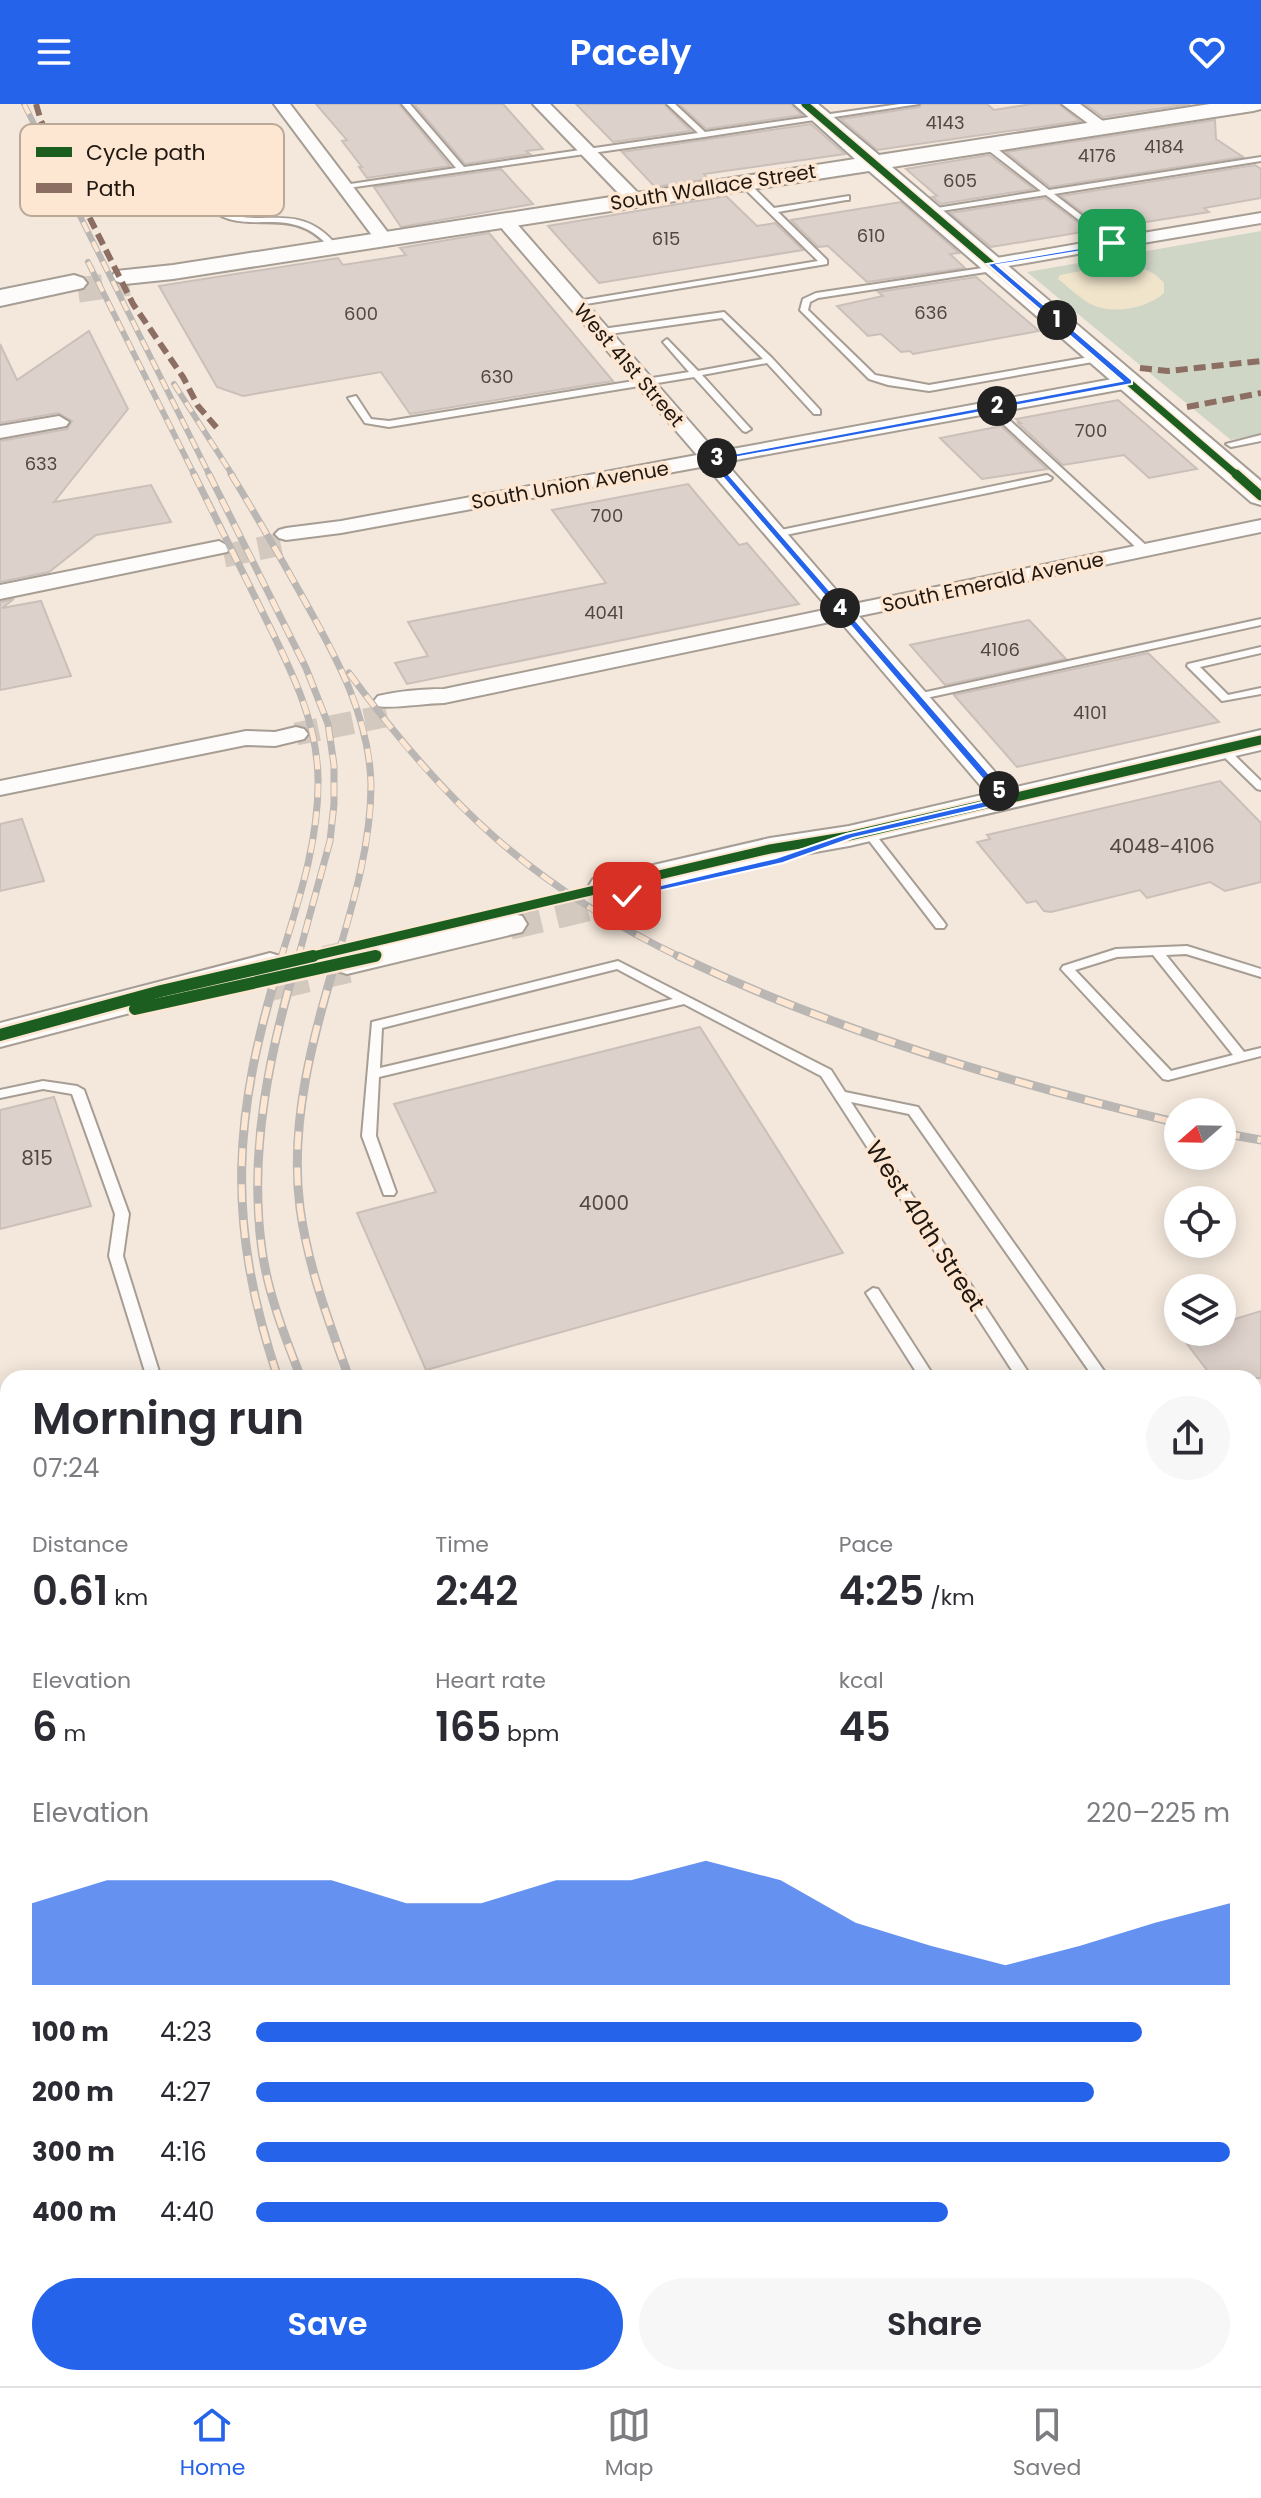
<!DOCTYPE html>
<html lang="en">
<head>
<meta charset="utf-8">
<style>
  :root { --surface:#fff; --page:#f7f7f7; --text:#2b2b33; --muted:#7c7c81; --line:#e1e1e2; --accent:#2563eb }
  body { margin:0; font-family:Poppins,sans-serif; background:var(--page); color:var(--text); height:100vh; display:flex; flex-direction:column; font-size:30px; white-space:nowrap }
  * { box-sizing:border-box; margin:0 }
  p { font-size:26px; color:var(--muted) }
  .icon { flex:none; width:44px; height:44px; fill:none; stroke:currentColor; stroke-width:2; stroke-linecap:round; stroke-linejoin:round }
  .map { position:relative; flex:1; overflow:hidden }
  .side { position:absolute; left:0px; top:1266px; width:1262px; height:1016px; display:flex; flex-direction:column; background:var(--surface); border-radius:24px 24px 0 0; box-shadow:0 4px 20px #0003 }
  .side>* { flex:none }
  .needle { width:52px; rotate:250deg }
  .buttons { position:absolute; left:1164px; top:994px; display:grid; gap:16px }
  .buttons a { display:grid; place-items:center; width:72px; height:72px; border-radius:50%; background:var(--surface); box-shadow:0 4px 20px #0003; font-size:40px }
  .pin { position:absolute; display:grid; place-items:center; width:68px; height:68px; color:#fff; margin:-34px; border-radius:16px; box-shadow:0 4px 12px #0006 }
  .km { position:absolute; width:40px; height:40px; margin:-20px; border-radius:50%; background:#222; color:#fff; font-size:22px; line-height:40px; text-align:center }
  .round { display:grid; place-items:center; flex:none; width:84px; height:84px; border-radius:42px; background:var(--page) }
  .summary { display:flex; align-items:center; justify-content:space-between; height:136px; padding:0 32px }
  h1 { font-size:44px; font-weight:600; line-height:60px }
  .figures { display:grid; grid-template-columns:repeat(3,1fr); gap:12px; height:136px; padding:8px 32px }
  .figures div { display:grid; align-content:center }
  .figures b { font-size:40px; font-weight:600 }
  .figures small { font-size:22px; font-weight:400 }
  .figures p { font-size:22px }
  .chart { height:224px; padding:16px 32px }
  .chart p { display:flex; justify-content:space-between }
  .chart svg { width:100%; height:144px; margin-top:8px; fill:var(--accent); opacity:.7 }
  .action { display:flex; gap:16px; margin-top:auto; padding:16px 32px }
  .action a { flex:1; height:92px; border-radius:48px; background:var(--accent); color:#fff; font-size:32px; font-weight:600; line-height:92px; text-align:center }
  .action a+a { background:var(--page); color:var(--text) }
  ul { padding:0 32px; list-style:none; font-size:26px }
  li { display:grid; grid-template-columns:128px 96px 1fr; align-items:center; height:60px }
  li i { height:20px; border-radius:10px; background:var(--accent) }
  header { display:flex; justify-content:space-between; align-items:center; height:104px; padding:0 32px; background:var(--accent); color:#fff; font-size:36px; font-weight:600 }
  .tab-bar { display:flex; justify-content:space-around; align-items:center; height:112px; border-top:2px solid var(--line); background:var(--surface); font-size:22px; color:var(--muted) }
  .tab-bar a { display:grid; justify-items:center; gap:4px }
  .tab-bar .on { color:var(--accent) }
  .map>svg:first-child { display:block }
</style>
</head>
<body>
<header><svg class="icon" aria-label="menu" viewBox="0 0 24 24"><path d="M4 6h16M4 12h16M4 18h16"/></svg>Pacely<svg class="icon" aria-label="heart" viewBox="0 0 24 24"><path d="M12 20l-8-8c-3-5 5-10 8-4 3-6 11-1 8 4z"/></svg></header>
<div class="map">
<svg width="1261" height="2282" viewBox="0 0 1261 2282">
  <rect width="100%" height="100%" fill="#f4e8dc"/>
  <!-- green -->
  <polygon fill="#d0d6c6" points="1261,127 1261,330 1231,336 1027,168"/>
  <!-- sand -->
  <path fill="#f0e5cb" d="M1108 162C1129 161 1150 162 1164 179V189C1148 204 1115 210 1095 202 1081 196 1070 184 1058 175L1060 171Z"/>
  <!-- building -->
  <g fill="#ddd1cb" stroke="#cbbfba" stroke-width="2">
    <polygon points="316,0 399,0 450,62 367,74 359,63 362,63 342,37 347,36"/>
    <polygon points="414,0 503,0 543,45 526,47 530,50 465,60"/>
    <polygon points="576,0 664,0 691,27 613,38"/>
    <polygon points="679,0 791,0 802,11 706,25"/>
    <polygon points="922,0 987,0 994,6 1032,0 1059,0 1080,17 877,46 841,15 919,3"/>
    <polygon points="1085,0 1190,0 1103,13"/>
    <polygon points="1215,16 1216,35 1243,53 1050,83 1006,48"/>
    <polygon points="811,20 845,50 704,70 708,75 655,83 622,48"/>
    <polygon points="989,51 1034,85 941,100 932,93 937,92 906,65"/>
    <polygon points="1255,61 1261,65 1261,94 1204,104 1209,108 1127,121 1104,125 1061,92"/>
    <polygon points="501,65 533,100 401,123 374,83"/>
    <polygon points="726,92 757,122 775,119 803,146 599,179 548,122"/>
    <polygon points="1045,94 1089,127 991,143 950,109"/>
    <polygon points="901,98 959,149 950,150 965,164 867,178 828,142 818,143 791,116"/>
    <polygon points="489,129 613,277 410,310 381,268 243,292 217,283 159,182 338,154 343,161 406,151 400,144"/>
    <polygon points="976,173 1039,227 913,250 910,247 901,248 881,230 868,232 837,202 883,192 878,188"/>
    <polygon points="89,227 128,305 54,398 151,381 171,418 96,431 49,468 0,478 0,337 67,325 72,317 58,309 0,319 0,240 17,276"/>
    <polygon points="1118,296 1171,342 1197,365 1149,374 1124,351 1063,361 1018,319 1021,319 1016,315"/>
    <polygon points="1001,322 1047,365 982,375 940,334"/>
    <polygon points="688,380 739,441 747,439 799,500 407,580 395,559 428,552 408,518 606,479 552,406"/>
    <polygon points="14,495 2,504 41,497 71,572 0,586 0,498"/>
    <polygon points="1029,516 1066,555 945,581 910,541"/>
    <polygon points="1148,549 1219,618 1017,663 954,591"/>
    <polygon points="1220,677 1261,719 1261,778 1225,787 1210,778 1147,794 1140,786 1051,808 1044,807 1036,797 1027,799 977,738 990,735 987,731"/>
    <polygon points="22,715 44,777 0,787 0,720"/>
    <polygon points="700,923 843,1149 426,1266 357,1109 436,1088 394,1000"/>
    <polygon points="54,993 91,1102 0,1125 0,1006"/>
    <polygon points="1261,1207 1261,1274 1213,1274 1178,1228 1222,1228 1222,1219"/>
  </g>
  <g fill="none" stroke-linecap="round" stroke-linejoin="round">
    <!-- street-tunnel -->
    <g stroke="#d4c9be" stroke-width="23" stroke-dasharray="23 12" stroke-linecap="butt">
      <polyline points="224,452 291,438"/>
      <polyline points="296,630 394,610"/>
    </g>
    <!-- secondary-tunnel-far2 -->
    <polyline stroke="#d4c9be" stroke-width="25" stroke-dasharray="25 13" stroke-linecap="butt" points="78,186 129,179"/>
    <!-- secondary-tunnel-far1 -->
    <polyline stroke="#d4c9be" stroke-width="32" stroke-dasharray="32 16" stroke-linecap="butt" points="509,820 627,792"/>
    <!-- secondary-tunnel -->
    <polyline stroke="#d4c9be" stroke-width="42" stroke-dasharray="42 21" stroke-linecap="butt" points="265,877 347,858"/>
    <!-- lane casing -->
    <g stroke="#a69d94" stroke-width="4">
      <g id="lane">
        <polygon points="402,0 410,0 464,63 698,29 667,0 675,0 705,28 900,0 919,0 704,33 341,85 341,81 344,81 456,64"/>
        <path d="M164 37H170C182 56 199 91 217 103 256 130 297 92 337 142L330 144C290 97 247 135 210 105 190 90 177 60 163 39Z"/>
        <polygon points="984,39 990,39 1049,86 1261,53 1261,57 1054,90 1115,137 1116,139 1112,141 1046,91 928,109 927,107 931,105 1041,87 984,43"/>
        <polygon points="740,76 746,76 774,104 849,92 849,96 846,96 778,108 827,156 827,160 574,202 573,200 577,197 818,157 740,80"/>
        <polygon points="996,162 999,162 999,166 818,194 810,198 808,206 875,271 929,281 1101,251 1105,254 1104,256 929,287 888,281 869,275 800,206 803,195 816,189"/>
        <polygon points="724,208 772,254 820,306 820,310 814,310 767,259 702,271 749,323 751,325 746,328 743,327 694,273 389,323 365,319 348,294 356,292 371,315 389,317 689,268 663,238 667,235 698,267 763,255 722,214 602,231 598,228 602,225"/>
        <polygon points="987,301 993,301 1149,444 1149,448 1141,448 987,305"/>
        <polygon points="1261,331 1261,337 1231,343 1226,340"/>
        <polygon points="1047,371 1052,374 1050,376 776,433 771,430 776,427"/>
        <polygon points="1261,515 1261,521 917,596 912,593 917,590"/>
        <polygon points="1261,543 1261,549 1200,563 1228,591 1261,584 1261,590 1222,597 1187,562 1188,560"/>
        <polygon points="1222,642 1226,643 1261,677 1261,686 1257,685 1218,647 1216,645"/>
        <polygon points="868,725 872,726 944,818 946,821 944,824 936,824 864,730 862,728"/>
        <path d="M1187 842 1261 865V873L1186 850 1166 851 1244 948 1261 944V952L1168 976 1163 975 1061 865 1063 862 1116 845ZM1153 851 1233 951 1171 967 1075 866 1117 853Z"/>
        <path d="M618 857 831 966 845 988 918 1003 1109 1274H1094L909 1010 851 998 1032 1274H1017L821 972 684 900 379 973 376 1032 396 1088 394 1091H384L362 1032 372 918ZM617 865 673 895 380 964 382 924Z"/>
        <polygon points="43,977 77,982 84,986 129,1110 123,1152 161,1274 147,1274 109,1152 115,1110 72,990 43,985 0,994 0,986"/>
        <polygon points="873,1184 878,1185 935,1274 920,1274 866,1189"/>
        <polygon points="8,1799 8,1815 0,1817 0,1801"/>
        <polygon points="1261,1847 1261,1864 1254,1866 1254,1849"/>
        <polygon points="514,2274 534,2274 537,2282 517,2282"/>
      </g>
    </g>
    <!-- street casing -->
    <g stroke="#a69d94" stroke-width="4">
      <g id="street">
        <polygon points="274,0 290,0 389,130 392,134 389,138 377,138"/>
        <polygon points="533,0 550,0 640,91 642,95 640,99 628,99"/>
        <polygon points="1062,0 1080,0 1111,23 1103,28 1097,26"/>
        <polygon points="1261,109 1261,119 1137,140 1128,135 1137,130"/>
        <path d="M504 111 510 112 716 348 1129 272 1136 274 1139 278 1129 284 725 358 849 501 1261 416V428L859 512 1015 691 1018 696 1015 701H997L839 516 444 599C427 599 391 605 378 602L374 597 378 592C400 587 421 585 444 585L829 505 706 362 341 429 286 436 279 434 275 430 279 426 286 424 341 417 697 351 498 120 495 116Z"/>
        <polygon points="1112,134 1121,139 1118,143 991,165 982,160 991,155"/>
        <polygon points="59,312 69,318 66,322 0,334 0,322"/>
        <polygon points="219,437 230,443 227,448 0,495 0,481"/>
        <polygon points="296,623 304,625 308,630 304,635 275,642 246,641 0,691 0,677 246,627 275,628"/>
        <polygon points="1261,1489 1261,1517 1254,1519 1254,1491"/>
        <polygon points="1254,1673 1261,1676 1261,1716 1254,1714"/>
      </g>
    </g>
    <!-- secondary casing -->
    <g stroke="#a69d94" stroke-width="4">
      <g id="secondary">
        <polygon points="794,0 818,0 879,51 1210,0 1261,0 1261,5 1253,7 892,63 1261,377 1261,401 1251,398 869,67 173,175 125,180 116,177 112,172 116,167 173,161 855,55"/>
        <polygon points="74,171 83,174 87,179 83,184 0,202 0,186"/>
        <polygon points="1261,626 1261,646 849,742 770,756 606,794 593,791 588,783 593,775 606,772 770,734 849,722"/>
        <polygon points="509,809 522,812 527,820 522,828 347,870 334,866 328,858 334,850"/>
        <polygon points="270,849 283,853 289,861 283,869 0,943 0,919"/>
      </g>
    </g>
    <!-- lane -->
    <use href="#lane" fill="#fdfcfa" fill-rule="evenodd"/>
    <!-- street -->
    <use href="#street" fill="#fdfcfa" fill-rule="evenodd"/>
    <!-- secondary -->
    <use href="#secondary" fill="#fdfcfa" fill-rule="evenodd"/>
    <!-- rail-far3 casing -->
    <g stroke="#b9b6b3" stroke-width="6">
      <g id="rail-far3">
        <polyline points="24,0 210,372"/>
        <polyline points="88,158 195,372"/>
        <polyline points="174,280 233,372"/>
      </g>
    </g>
    <!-- rail-far2 casing -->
    <g stroke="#b9b6b3" stroke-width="7">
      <g id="rail-far2">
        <path d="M194 370C215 413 236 455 257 497 284 553 317 610 318 674 319 737 299 795 281 854"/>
        <polyline points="209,370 306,564 328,620 334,661 334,700 330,737 298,854"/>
        <path d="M231 370C256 411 279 451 302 492 335 551 369 610 371 680 371 739 354 797 337 854"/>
        <path d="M349 569C448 703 531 781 682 854"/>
      </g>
    </g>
    <!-- rail-far1 casing -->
    <g stroke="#b9b6b3" stroke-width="9">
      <g id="rail-far1">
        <path d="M298 852C270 945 248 1048 262 1146 268 1190 285 1233 301 1274"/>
        <path d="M337 852C313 932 289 1019 300 1104 308 1163 329 1218 349 1274"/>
        <path d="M678 852C838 928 1006 978 1178 1019"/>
        <polyline points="1222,1029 1261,1036"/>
        <path d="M278 1274C225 1116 233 1009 282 852"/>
      </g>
    </g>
    <!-- rail casing -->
    <g stroke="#b9b6b3" stroke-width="11">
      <g id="rail">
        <polyline points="654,2274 657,2282"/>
        <polyline points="684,2274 687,2282"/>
        <polyline points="749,2274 753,2282"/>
      </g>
    </g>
    <!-- rail-far3 -->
    <use href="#rail-far3" stroke="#fee7d2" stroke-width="4" stroke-dasharray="11" stroke-linecap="butt"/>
    <!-- rail-far2 -->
    <use href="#rail-far2" stroke="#fee7d2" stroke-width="5" stroke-dasharray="14" stroke-linecap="butt"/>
    <!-- rail-far1 -->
    <use href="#rail-far1" stroke="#fee7d2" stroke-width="6" stroke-dasharray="18" stroke-linecap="butt"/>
    <!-- rail -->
    <use href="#rail" stroke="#fee7d2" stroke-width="8" stroke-dasharray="23" stroke-linecap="butt"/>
    <!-- quiet -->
    <g stroke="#8d6e63" stroke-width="6" stroke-dasharray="12 6" stroke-linecap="butt">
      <polyline points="36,0 41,17 133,200 183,273 198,302 217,324"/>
      <polyline points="1112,139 1137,135"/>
      <polyline points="1140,264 1168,267 1261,257"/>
      <polyline points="1187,303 1261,289"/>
    </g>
    <!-- cycleway-far2 casing -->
    <g stroke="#fee7d2" stroke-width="10">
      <polyline id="cycleway-far2" points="805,0 1238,372"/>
    </g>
    <!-- cycleway-far1 casing -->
    <g stroke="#fee7d2" stroke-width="13">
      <g id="cycleway-far1">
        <polyline points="1236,370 1261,392"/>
        <polyline points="305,854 770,745 849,732 1261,636"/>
        <polyline points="366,854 377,851"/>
      </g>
    </g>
    <!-- cycleway casing -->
    <g stroke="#fee7d2" stroke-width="17">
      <g id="cycleway">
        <polyline points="135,905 375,852"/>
        <polyline points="0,931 161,887 313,852"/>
      </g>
    </g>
    <!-- cycleway-far2 -->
    <use href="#cycleway-far2" stroke="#1b5e20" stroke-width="7"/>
    <!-- cycleway-far1 -->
    <use href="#cycleway-far1" stroke="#1b5e20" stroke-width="9"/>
    <!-- cycleway -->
    <use href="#cycleway" stroke="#1b5e20" stroke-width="12"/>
  </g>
  <!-- route -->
  <polygon fill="#2563eb" stroke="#fff" stroke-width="2" points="1115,138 1112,142 997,161 1132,276 1132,280 717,357 1010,694 1010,698 853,734 783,759 623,795 623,790 776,754 846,730 999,694 707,355 1122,277 987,160"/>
  <g text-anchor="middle" stroke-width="7" stroke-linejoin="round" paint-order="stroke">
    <!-- far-number labels -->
    <g font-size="18" fill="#514842">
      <text x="945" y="25">4143</text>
      <text x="1164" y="49">4184</text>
      <text x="1097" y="58">4176</text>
      <text x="960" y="83">605</text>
      <text x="871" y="138">610</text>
      <text x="666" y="141">615</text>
      <text x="931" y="215">636</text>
      <text x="361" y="216">600</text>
      <text x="497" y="279">630</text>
      <text x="1091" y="333">700</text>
      <text x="41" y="366">633</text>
      <text x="607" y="418">700</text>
      <text x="604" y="515">4041</text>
      <text x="1000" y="552">4106</text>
      <text x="1090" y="615">4101</text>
    </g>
    <!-- far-street labels -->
    <g font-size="20" fill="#201811" stroke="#fee7d2">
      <text transform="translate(713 83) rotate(-9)" y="7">South Wallace Street</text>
      <text transform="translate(629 261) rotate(49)" y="7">West 41st Street</text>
      <text transform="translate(570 381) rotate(-10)" y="7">South Union Avenue</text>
      <text transform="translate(993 478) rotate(-12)" y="7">South Emerald Avenue</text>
    </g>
    <!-- number labels -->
    <g font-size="20" fill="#514842">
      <text x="1162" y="749">4048-4106</text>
      <text x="37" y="1061">815</text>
      <text x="604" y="1106">4000</text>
    </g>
    <!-- street labels -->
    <g font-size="24" fill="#201811" stroke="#fee7d2">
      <text transform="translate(925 1122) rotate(57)" y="8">West 40th Street</text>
    </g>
  </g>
  <!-- legend -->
  <rect x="20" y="20" width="264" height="92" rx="12" fill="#fee7d2" stroke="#bba998" stroke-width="2"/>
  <rect x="36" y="43" width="36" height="10" fill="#1b5e20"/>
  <rect x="36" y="79" width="36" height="10" fill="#8d6e63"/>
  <g font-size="22" fill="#201811">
    <text x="86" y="56">Cycle path</text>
    <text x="86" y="92">Path</text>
  </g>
</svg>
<div class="buttons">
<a><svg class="needle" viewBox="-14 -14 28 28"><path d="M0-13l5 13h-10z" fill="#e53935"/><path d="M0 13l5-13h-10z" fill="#7c7c81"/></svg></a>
<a><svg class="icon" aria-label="locate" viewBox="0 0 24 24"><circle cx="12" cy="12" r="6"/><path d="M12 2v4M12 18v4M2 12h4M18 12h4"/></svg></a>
<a><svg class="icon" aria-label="layers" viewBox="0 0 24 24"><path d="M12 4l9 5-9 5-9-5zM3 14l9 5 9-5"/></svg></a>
</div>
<div class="pin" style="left:1112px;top:139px;background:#1e9e55"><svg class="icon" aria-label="arrive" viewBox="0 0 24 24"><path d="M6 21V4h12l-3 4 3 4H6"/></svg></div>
<div class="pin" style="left:627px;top:792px;background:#d93025"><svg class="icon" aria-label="check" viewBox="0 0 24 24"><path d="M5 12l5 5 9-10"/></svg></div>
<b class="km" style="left:1057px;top:216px">1</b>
<b class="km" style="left:997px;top:302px">2</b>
<b class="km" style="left:717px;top:354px">3</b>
<b class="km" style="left:840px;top:504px">4</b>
<b class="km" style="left:999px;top:687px">5</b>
<section class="side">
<div class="summary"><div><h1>Morning run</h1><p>07:24</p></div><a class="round"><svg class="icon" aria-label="share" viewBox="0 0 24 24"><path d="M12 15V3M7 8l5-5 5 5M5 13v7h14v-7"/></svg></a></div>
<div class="figures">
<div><p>Distance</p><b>0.61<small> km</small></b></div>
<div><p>Time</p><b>2:42</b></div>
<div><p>Pace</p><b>4:25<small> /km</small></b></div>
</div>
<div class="figures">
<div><p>Elevation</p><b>6<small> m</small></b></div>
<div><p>Heart rate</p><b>165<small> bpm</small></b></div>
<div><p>kcal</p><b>45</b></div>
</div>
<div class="chart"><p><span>Elevation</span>220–225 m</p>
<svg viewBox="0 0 160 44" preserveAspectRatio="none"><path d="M0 44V19L10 12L20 12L30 12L40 12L50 19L60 19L70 12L80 12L90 6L100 12L110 25L120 32L130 38L140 32L150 25L160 19V44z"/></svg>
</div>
<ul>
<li><b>100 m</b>4:23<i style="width:91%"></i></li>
<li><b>200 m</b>4:27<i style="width:86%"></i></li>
<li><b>300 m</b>4:16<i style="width:100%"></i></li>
<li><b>400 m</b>4:40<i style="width:71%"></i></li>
</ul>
<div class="action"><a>Save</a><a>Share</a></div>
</section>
</div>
<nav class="tab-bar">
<a class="on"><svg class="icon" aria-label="home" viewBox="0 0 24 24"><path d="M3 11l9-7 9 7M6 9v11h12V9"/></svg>Home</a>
<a><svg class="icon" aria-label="map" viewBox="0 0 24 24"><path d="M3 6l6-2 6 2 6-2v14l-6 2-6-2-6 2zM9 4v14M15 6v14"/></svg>Map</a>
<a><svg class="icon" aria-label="saved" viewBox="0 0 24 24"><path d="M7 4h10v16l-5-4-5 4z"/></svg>Saved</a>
</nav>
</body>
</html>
